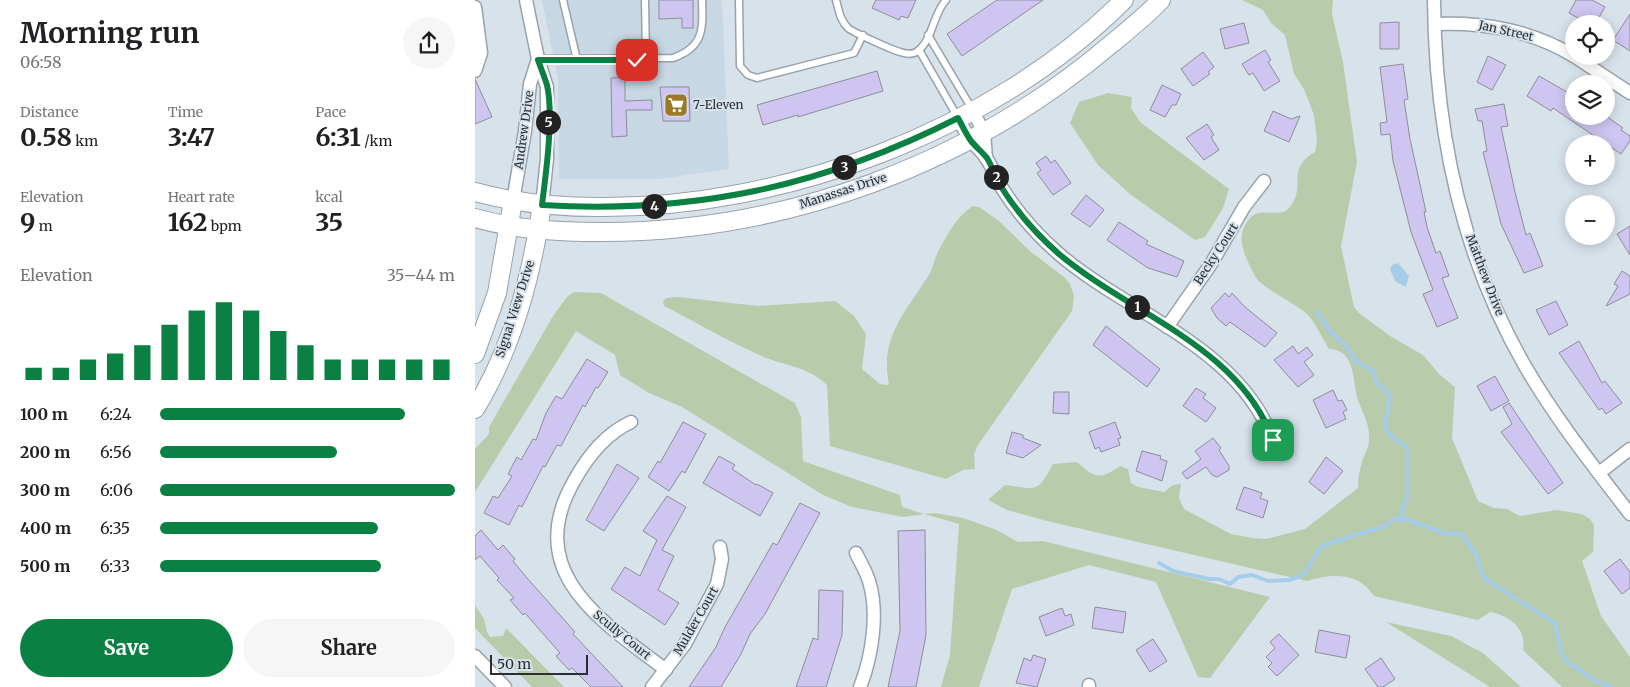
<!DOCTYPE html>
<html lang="en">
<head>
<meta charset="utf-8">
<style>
  :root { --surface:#fff; --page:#f6f6f6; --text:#202124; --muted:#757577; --accent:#0b8043 }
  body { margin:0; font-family:Merriweather,serif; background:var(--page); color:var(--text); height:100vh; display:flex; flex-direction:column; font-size:19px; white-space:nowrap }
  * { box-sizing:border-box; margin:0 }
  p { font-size:16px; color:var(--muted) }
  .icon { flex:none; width:28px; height:28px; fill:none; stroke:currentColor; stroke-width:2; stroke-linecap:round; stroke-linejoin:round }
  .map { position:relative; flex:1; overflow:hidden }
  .panel { display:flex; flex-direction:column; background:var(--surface); width:475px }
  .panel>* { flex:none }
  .tools { position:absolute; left:1090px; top:15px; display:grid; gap:10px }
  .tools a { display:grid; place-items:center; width:50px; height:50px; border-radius:50%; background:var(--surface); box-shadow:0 2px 12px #0003; font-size:25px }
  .scale { position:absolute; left:15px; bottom:12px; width:98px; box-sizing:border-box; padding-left:5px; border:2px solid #2b2f33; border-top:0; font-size:14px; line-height:18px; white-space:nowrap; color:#2b2f33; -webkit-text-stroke:4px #d8e2eb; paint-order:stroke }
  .pin { position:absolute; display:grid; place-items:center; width:42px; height:42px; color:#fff; margin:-21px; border-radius:10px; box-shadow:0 2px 8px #0006 }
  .km { position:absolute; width:25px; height:25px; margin:-12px; border-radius:50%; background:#222; color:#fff; font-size:14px; line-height:25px; text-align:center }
  .round { display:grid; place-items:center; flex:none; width:52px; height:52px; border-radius:26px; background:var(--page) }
  .summary { display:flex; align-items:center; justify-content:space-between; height:85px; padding:0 20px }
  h1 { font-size:28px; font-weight:700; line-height:38px }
  .stats { display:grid; grid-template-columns:repeat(3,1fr); gap:8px; height:85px; padding:5px 20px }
  .stats div { display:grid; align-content:center }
  .stats b { font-size:25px; font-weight:700 }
  .stats small { font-size:14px; font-weight:400 }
  .stats p { font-size:14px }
  .chart { height:140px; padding:10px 20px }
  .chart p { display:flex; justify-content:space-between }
  .chart svg { width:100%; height:90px; margin-top:5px; stroke:var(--accent); stroke-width:6 }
  .action { display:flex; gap:10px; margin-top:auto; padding:10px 20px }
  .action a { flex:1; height:58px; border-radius:30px; background:var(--accent); color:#fff; font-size:20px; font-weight:700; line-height:58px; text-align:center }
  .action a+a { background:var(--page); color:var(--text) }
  ul { padding:0 20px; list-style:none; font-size:16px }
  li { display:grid; grid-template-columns:80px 60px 1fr; align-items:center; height:38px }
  li i { height:12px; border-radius:6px; background:var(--accent) }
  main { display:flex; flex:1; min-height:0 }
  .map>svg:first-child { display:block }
</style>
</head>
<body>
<main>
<section class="panel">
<div class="summary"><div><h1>Morning run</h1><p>06:58</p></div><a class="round"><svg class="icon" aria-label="share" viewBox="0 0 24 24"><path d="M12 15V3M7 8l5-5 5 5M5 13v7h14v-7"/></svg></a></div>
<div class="stats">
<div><p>Distance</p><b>0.58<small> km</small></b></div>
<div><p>Time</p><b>3:47</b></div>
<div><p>Pace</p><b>6:31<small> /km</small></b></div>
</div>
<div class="stats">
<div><p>Elevation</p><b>9<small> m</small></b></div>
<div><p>Heart rate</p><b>162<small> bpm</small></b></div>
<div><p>kcal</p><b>35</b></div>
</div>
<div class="chart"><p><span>Elevation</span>35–44 m</p>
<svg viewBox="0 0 160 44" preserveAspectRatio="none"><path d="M5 44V38M15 44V38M25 44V34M35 44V31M45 44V27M55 44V17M65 44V10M75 44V6M85 44V10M95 44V20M105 44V27M115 44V34M125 44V34M135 44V34M145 44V34M155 44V34"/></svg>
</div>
<ul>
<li><b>100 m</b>6:24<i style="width:83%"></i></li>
<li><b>200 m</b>6:56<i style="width:60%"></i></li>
<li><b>300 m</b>6:06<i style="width:100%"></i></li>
<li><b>400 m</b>6:35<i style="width:74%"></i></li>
<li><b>500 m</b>6:33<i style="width:75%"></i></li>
</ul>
<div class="action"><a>Save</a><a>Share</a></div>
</section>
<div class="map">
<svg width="1155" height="687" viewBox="0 0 1155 687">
  <rect width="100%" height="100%" fill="#d8e2eb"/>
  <!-- built -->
  <polygon fill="#c7d7e4" points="67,0 247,0 254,169 184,179 84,179 83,78"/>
  <!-- green -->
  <g fill="#b8ccab">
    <path d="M767 0H858L857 14 868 62 882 162 866 246 879 307 884 313 915 336 948 355 964 374 980 387 977 438 1003 501 1019 508 1032 509 1045 516 1082 510 1107 514 1115 519 1119 525 1118 552 1107 561 1126 616 1155 657V687H1087L1048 650C1052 629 1034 615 1015 612L1003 620 899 596C884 572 857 573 832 581L572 521 532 510 513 500 530 485C562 489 562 494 578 464L602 462C619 477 624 481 645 466L653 469 656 483 663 487 689 492 698 485 706 484 704 498 709 509 756 534 778 538 791 539 830 529 883 488C883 479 884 471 887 462 889 454 894 448 894 440 895 424 888 414 883 400 877 380 881 350 854 349 847 338 840 321 831 313 817 302 800 295 786 283 779 277 778 271 774 264 766 247 762 234 775 218 786 206 804 219 814 208 833 187 809 170 840 152L842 141 839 115 829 89 819 74 810 35 796 23 788 10Z"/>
    <polygon points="633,93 657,97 656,108 665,122 754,189 748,208 730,237 720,240 656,195 623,165 595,123 604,102"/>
    <path d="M498 206 504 207 524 221 556 252 589 277 595 284 599 296 597 311 503 445 499 454 500 469 488 470 471 479 355 446 352 385C331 365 307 366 282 354 251 340 220 322 189 306L188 301 191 298 203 297 283 306 360 301 379 316 391 334 387 369 405 384 411 385 414 384C404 336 432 311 455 273 459 265 460 256 465 248 473 233 483 215 498 206Z"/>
    <polygon points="99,292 126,293 320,403 326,417 328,461 425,495 427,507 449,514 461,513 488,518 522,530 543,542 568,541 795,597 735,678 723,677 681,582 614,565 537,589 504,687 466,687 475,655 484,524 449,514 428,517 377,507 348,495 207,407 174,393 145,375 140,355 101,331 0,492 0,449 14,434 14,427 78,316 92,297"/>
    <polygon points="0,605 9,619 12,632 15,637 28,636 31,628 89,687 57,687 0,628"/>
    <polygon points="911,622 976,636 1008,653 1046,687 1015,687"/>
  </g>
  <!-- water -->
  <polygon fill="#a5cdea" points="923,263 934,276 931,287 921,282 915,270 917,265"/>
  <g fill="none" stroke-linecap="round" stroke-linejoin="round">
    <!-- stream -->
    <g stroke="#a5cdea" stroke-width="4">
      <polyline points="842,312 855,331 873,348 880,361 898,371 902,383 913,392 915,398 910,424 911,429 917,437 931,446 933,452 932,472 933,494 927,510 928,519"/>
      <polyline points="684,563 698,571 734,579 744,579 755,584 763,577 777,575 793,581 814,580 824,577 830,573 842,552 849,545 910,526 919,519 933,520 972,534 986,534 1001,554 1007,575 1013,581 1080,623 1085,649 1091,661 1121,681 1137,687"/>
    </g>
  </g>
  <!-- building -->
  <g fill="#cec6f0" stroke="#8e8c97">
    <polygon points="184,0 218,0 218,28 207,28 207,18 184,19"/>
    <polygon points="401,0 441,0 433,18 426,16 424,20 397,8"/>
    <polygon points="522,0 568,0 487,56 472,34"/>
    <polygon points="1101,0 1117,0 1130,7 1120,24 1114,24 1094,13"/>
    <polygon points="1155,14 1155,51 1138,40"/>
    <polygon points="924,22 924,49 905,49 905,23"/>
    <polygon points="769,23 774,43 750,49 745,29"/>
    <polygon points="790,50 796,60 793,62 805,81 789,91 778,73 774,75 767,64"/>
    <polygon points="728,52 739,67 733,72 735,74 718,86 706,69"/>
    <polygon points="1013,56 1031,65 1017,90 1002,82"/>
    <polygon points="928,64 933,99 929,100 935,139 951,212 949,212 952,227 961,253 965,251 974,276 967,278 983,318 962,327 948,294 958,290 936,232 918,161 915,134 906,135 905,123 912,122 905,67"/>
    <polygon points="402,71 408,91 323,117 323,115 288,125 282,105"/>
    <polygon points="1064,76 1099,96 1099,116 1131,116 1148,128 1146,130 1155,136 1155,141 1146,154 1078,108 1076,111 1052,96"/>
    <polygon points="150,77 150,101 177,100 177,110 151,110 152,136 137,137 136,78"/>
    <polygon points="0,79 17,117 0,124"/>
    <polygon points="687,85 706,94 701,105 697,105 690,117 675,110"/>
    <polygon points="185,87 214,87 215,121 188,121"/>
    <polygon points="1029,104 1033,126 1026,127 1040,192 1051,235 1055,233 1068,266 1049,273 1026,224 1008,152 1012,151 1007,121 1003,121 1000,109"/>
    <polygon points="798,111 816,119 825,116 814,142 789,131"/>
    <polygon points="732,124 739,135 736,137 744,150 729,160 711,138"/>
    <polygon points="571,156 576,163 580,160 596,183 578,195 562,173 566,170 561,163"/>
    <polygon points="611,195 629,210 615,227 596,214"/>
    <polygon points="644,222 673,241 671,244 709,261 702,277 673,268 632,240"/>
    <polygon points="1155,226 1155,255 1142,234"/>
    <polygon points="1147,271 1155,276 1155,294 1131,306 1143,286 1139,284"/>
    <polygon points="750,293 754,297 757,293 770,307 802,333 790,347 755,322 751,326 742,318 736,308"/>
    <polygon points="1081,301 1093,325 1074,335 1061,310"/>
    <polygon points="631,326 685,369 672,387 618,345"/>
    <polygon points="1104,341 1127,383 1130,381 1147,403 1131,414 1127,408 1124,410 1084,353"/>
    <polygon points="818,346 823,354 832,347 838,355 829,362 839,375 823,387 799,360"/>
    <polygon points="112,359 133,372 123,388 121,387 110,407 108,405 86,446 82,445 70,467 68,466 47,507 44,505 34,525 9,513 18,496 23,498 37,476 33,474 42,457 46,460 58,439 61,440 71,413 81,396 87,399"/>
    <polygon points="1020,376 1034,401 1016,411 1002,386"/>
    <polygon points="721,388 731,394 728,398 741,408 731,422 708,406"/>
    <polygon points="858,390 863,401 867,400 872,410 868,412 871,419 851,428 838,400"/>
    <polygon points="579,392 594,392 594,414 578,413"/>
    <polygon points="1034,403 1088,483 1073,494 1026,432 1037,424 1028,407"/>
    <polygon points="208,422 231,434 210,473 207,471 194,491 173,477 183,461 185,463"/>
    <polygon points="640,422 646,438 643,439 645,445 626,452 624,447 620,449 614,432"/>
    <polygon points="537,432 548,435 548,438 566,445 548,458 531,453"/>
    <polygon points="738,438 746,448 744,450 754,466 754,470 742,477 737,475 731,467 712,479 707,473 726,459 720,451"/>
    <polygon points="667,451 686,456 685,459 692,461 687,481 661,471"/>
    <polygon points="244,456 260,465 257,469 281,485 282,484 298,493 285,516 228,483"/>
    <polygon points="851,457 868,471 849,494 834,482"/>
    <polygon points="142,464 164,478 129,531 111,520"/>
    <polygon points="769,487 787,493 785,498 793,501 788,518 761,509"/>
    <polygon points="192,496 211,507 187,550 199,556 183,590 204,603 190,625 136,589 150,567 165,576 182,540 168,531"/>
    <polygon points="325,503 345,513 290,614 275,634 266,654 246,687 214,687 241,647 250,627 298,543 302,545"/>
    <polygon points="6,530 23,550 28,545 40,559 38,561 52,578 100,632 98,634 148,687 116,687 97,668 94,670 81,656 85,653 50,613 48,615 35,600 39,598 22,580 24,578 5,556 0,560 0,536"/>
    <polygon points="450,530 451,635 441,687 413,687 425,631 423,531"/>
    <polygon points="1145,559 1155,572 1155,588 1147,594 1129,571"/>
    <polygon points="344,590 368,591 367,635 351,687 321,687 338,638 343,640"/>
    <polygon points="620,607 651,612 648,633 617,628"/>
    <polygon points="587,608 590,616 596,614 599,625 571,636 564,617"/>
    <polygon points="844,630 875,636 871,658 840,652"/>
    <polygon points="804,634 824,655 802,676 793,667 797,663 791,657 800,648 795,642"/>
    <polygon points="678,639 692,661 675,672 661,650"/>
    <polygon points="558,655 571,659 562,687 541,683 549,658 556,661"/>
    <polygon points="906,658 920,679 908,687 903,687 890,669"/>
  </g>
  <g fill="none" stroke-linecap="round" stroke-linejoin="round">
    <!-- lane casing -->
    <g stroke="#98a2aa" stroke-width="9">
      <g id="lane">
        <polyline points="88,0 102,60"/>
        <polyline points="170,0 171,59"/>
        <polyline points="264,0 265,66 273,75 282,78 379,53 388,35"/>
        <path d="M361 0C364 11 365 20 373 28 377 32 418 50 425 52 431 54 439 55 444 50 458 38 458 14 471 0"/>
        <polyline points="453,35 497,109"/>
        <polyline points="444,50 482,116"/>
        <path d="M63 59 198 58C229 47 228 29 227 0"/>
      </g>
    </g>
    <!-- street casing -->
    <g stroke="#98a2aa" stroke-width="15">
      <g id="street">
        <polyline points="51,0 63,59 72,87 72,159 67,205"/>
        <path d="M959 0C960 127 986 255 1050 366 1080 418 1119 467 1155 514"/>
        <polyline points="0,7 6,53 0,71"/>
        <path d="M960 24C1010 22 1055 30 1099 56"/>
        <polyline points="1099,56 1155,93"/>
        <polyline points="497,110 509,132 511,158"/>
        <path d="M483 118C487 125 491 134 496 141 501 147 507 151 511 158 517 166 520 176 525 185 541 211 561 234 584 254 655 315 763 346 798 440"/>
        <polyline points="38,201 50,131 55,84 63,59"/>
        <polyline points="692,327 736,264 769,207 789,181"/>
        <path d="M156 422C130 434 113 456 99 481 47 572 126 621 191 670"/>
        <polyline points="1124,473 1155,449"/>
        <path d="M381 553C385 562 391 571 394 581 404 613 397 657 385 687"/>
        <polyline points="0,656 30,687"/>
        <polyline points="177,687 210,644 242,584 247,559 245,547"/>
        <polyline points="614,687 614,685"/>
      </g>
    </g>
    <!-- secondary casing -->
    <g stroke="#98a2aa" stroke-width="20">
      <g id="secondary">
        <path d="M0 192C40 203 82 207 123 207 307 209 518 131 649 0"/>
        <path d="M0 218C42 230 84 232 127 232 311 232 495 164 635 45 652 31 670 17 686 0"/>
        <polyline points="0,354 22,293 38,201"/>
        <path d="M0 409C37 349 57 274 67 205"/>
      </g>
    </g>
    <!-- lane -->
    <use href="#lane" stroke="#fff" stroke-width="6"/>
    <!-- street -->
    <use href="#street" stroke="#fff" stroke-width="12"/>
    <!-- secondary -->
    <use href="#secondary" stroke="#fff" stroke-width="18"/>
  </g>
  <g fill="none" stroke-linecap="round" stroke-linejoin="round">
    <!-- route casing -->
    <g stroke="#fff" stroke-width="10">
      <path id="route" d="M162 60H63C66 68 69 76 72 85 79 115 71 173 67 205 219 214 347 187 483 118 487 125 491 134 496 141 501 147 507 152 512 158 517 166 520 176 525 185 541 211 561 234 584 254 655 314 764 346 798 440"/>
    </g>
    <!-- route -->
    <use href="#route" stroke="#0b8043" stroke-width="6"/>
  </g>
  <!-- icons -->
  <defs>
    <g id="supermarket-square" transform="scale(1.25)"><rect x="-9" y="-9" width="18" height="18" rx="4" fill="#9c7a25" stroke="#d8e2eb"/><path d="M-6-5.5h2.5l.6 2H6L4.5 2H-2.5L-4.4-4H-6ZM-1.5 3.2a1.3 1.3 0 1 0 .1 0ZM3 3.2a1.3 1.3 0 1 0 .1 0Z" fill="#fff"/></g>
  </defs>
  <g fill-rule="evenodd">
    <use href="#supermarket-square" x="201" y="105"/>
  </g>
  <g text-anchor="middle" stroke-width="4" stroke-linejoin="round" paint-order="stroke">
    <!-- street labels -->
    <g font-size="12" fill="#2b2f33" stroke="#d8e2eb">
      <text transform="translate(1031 31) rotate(13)" y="4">Jan Street</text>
      <text transform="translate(49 130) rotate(-82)" y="4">Andrew Drive</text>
      <text transform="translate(368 191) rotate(-18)" y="4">Manassas Drive</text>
      <text transform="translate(741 254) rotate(-57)" y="4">Becky Court</text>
      <text transform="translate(1010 275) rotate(69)" y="4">Matthew Drive</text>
      <text transform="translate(40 309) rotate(-72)" y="4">Signal View Drive</text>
      <text transform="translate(221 621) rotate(-60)" y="4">Mulder Court</text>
      <text transform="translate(147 635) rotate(39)" y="4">Scully Court</text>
    </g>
    <!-- poi labels -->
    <g font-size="12" fill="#2b2f33" stroke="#d8e2eb" text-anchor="start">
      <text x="218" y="109">7-Eleven</text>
    </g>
  </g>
</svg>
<div class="tools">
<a><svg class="icon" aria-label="locate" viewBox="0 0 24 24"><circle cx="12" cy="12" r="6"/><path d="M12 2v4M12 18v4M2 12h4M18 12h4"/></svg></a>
<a><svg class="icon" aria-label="layers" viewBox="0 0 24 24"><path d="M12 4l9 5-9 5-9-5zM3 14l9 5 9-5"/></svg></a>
<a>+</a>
<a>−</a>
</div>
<div class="scale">50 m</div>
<div class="pin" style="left:798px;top:440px;background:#1e9e55"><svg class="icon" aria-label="arrive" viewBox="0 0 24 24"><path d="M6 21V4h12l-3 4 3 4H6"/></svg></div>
<div class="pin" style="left:162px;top:60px;background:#d93025"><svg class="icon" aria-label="check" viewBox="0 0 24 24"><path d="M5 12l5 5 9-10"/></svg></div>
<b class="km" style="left:662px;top:307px">1</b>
<b class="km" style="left:521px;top:177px">2</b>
<b class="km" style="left:369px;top:167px">3</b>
<b class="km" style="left:179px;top:206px">4</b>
<b class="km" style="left:73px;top:122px">5</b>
</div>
</main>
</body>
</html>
